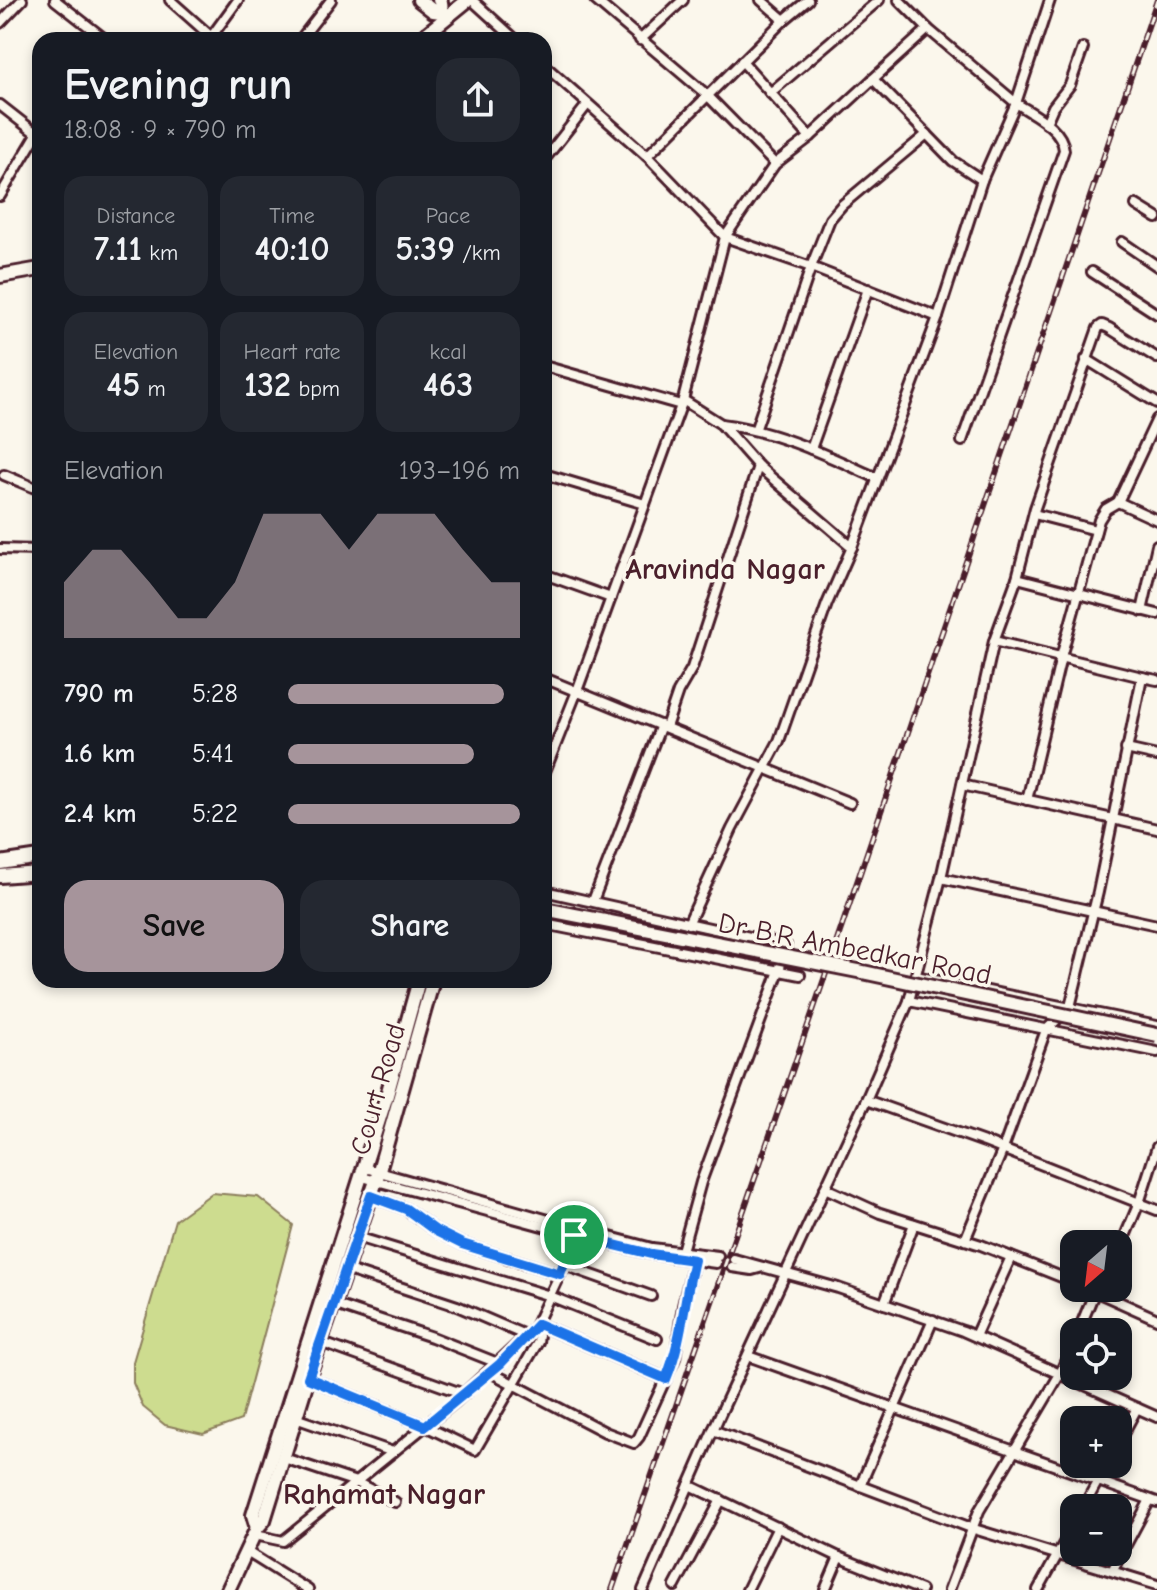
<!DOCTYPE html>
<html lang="en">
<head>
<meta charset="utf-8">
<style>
  :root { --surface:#171b24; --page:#242831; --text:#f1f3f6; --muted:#9ea1a6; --accent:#a6949b }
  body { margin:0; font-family:"Comic Neue",sans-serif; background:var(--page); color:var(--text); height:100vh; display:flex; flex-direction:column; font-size:30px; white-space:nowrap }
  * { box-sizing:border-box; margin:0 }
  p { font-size:26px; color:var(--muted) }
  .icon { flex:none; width:44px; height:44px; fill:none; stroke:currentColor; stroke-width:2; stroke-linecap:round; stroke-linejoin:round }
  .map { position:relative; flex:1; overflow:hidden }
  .panel { position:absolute; left:32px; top:32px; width:520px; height:956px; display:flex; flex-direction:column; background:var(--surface); border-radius:24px; box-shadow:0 4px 12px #0003 }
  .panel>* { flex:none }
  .needle { width:52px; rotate:208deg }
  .controls { position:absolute; left:1060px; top:1230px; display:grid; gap:16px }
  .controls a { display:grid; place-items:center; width:72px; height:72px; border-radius:16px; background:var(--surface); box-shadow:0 4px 12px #0003; font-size:40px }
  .pin { position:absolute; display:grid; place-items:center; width:68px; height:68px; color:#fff; margin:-34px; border:4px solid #fff; border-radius:50%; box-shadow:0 2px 8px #0007 }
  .round { display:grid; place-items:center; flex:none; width:84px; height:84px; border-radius:24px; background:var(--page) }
  .overview { display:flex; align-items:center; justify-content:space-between; height:136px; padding:0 32px }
  h1 { font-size:44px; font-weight:800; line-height:60px }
  .metrics { display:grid; grid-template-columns:repeat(3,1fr); gap:12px; height:136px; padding:8px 32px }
  .metrics div { display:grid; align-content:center; border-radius:20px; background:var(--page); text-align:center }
  .metrics b { font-size:34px; font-weight:800 }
  .metrics small { font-size:22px; font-weight:400 }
  .metrics p { font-size:22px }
  .chart { height:224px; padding:16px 32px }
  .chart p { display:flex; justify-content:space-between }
  .chart svg { width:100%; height:144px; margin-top:8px; fill:var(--accent); opacity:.7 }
  .action { display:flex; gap:16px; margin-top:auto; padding:16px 32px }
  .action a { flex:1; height:92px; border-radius:24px; background:var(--accent); color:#111; font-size:32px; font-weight:800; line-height:92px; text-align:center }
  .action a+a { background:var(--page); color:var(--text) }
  ul { padding:0 32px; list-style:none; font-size:26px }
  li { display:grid; grid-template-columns:128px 96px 1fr; align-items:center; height:60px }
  li i { height:20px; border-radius:10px; background:var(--accent) }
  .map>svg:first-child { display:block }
</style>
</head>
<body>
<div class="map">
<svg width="1157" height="1590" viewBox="0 0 1157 1590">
  <rect width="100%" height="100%" fill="#fbf7ec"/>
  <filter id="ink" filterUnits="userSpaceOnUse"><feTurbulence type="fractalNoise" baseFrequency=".0125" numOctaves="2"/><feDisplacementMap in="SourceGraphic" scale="16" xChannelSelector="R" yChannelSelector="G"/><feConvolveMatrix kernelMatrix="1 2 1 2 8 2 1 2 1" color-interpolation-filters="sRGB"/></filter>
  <g filter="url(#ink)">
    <!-- green -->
    <polygon fill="#cddc8f" stroke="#8c7e5d" stroke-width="2" points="212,1193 258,1197 293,1225 241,1420 203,1434 165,1425 143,1407 133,1383 133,1362 175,1220"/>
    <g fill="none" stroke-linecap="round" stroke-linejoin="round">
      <!-- street-tunnel -->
      <g stroke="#d8ccc5" stroke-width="8" stroke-dasharray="8 4" stroke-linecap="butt">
        <polyline points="718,1256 734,1259"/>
        <polyline points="716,1263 732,1267"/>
      </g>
      <!-- street casing -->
      <g stroke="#4a1f2b" stroke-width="14">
        <g id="street">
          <polyline points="55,0 106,40"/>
          <polyline points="170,0 215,40"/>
          <polyline points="472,0 516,40"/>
          <polyline points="595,0 707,95 775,164"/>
          <polyline points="761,0 784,20"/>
          <polyline points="899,0 928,29 1016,103 1050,0"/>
          <polyline points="0,23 22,0"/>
          <polyline points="211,37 238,0"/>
          <polyline points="300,40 331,0"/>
          <polyline points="640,40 683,0"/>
          <polyline points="742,61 810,137 873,79 953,161 982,180"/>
          <polyline points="544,65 647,156 725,237 683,400 577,691 544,774"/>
          <polyline points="873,79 928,29"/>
          <polyline points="770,93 879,0"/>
          <polyline points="0,105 37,134 0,196"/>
          <polyline points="1046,123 1053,107 1070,85 1083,48"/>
          <polyline points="810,137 775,164 725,237 811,267 938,317"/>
          <polyline points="647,156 784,20 808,0"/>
          <polyline points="544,160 587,105"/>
          <polyline points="1136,205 1157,218"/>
          <polyline points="1122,242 1157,266"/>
          <polyline points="1092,272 1157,314"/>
          <polyline points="1157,358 1109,328 1102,325 1098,328 1035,508 1017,578 1157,614"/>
          <polyline points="1086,359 1157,403"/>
          <polyline points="544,366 681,405"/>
          <path d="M683 400 721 424 758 466 852 547 938 317 982 180 1016 103C1034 115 1062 127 1064 150L962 441"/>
          <polyline points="1157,419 1118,502 1157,520"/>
          <path d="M721 424C777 431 826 455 877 478"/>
          <polyline points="756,428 811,267 830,219 842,205 927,134"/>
          <polyline points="811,449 868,289"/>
          <polyline points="544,474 645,504"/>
          <polyline points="4,475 40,490"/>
          <polyline points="1034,514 1096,530"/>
          <polyline points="0,549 40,550"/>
          <polyline points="544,574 611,598"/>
          <polyline points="1142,611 1157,545"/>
          <polyline points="994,641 1017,578"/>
          <polyline points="544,678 850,803"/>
          <polyline points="666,727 678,692 692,668 758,466"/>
          <polyline points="1126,749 1157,756"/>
          <polyline points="962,785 1157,829"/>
          <polyline points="1027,800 1061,657 1099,520 1106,509 1118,502"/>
          <polyline points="941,878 1157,925"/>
          <polyline points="544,891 786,945 779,971 701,1182 682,1251"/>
          <polyline points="593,901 661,725"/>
          <polyline points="544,924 800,975"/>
          <polyline points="688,924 732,829 779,741 827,604 852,547"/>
          <polyline points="916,976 1157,1026"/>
          <polyline points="909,1001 1157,1052"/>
          <polyline points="866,1100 987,1143 1157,1210"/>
          <polyline points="365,1168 591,1232 652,1248 718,1256"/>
          <polyline points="362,1177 598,1241 651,1254 716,1263"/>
          <polyline points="825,1188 880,1213 981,1245 1074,1282"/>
          <polyline points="371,1196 406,1209 436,1231 462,1244 560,1274"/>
          <polyline points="357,1237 550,1296 657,1339"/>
          <polyline points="965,1240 1003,1149 1046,1030 1070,1007 1098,892 1142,677 1157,680"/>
          <polyline points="1118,1253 1139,1203 1157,1147"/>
          <polyline points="734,1259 838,1288 963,1331 1157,1417"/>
          <polyline points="564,1265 651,1296"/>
          <polyline points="732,1267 752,1270 763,1267"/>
          <polyline points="345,1269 457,1306 527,1336"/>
          <polyline points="1088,1288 1157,1319"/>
          <polyline points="333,1304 432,1337 500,1364"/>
          <polyline points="884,1304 914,1224"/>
          <polyline points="538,1324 666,1379"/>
          <polyline points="1078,1332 1095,1291"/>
          <polyline points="975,1336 1011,1257"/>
          <polyline points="320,1342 464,1394"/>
          <polyline points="748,1356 1157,1502"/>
          <polyline points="490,1372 605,1432 634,1443 639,1437 675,1358 683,1306 694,1260"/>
          <polyline points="308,1378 425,1426 475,1450 538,1342 539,1335 534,1329"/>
          <polyline points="295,1418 393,1452"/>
          <polyline points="713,1430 974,1529 1157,1585"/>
          <polyline points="1118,1443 1137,1408"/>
          <polyline points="284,1458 356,1482 395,1502"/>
          <polyline points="689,1485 839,1557 921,1590"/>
          <polyline points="860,1486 933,1320"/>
          <polyline points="1083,1508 1107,1464"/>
          <polyline points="255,1535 283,1541 455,1402 534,1329 564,1265 576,1228"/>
          <polyline points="247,1552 308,1590"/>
          <polyline points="1112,1571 1150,1500"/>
          <polyline points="675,1586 721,1500"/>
          <polyline points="643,1590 718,1419 866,1100 909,1001 941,878 994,641 1142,677"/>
          <polyline points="747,1590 778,1527"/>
          <polyline points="825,1590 839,1557"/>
          <polyline points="949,1590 979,1511 1060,1374 1074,1341"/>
          <polyline points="1038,1590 1074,1525"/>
        </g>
      </g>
      <!-- secondary casing -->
      <g stroke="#4a1f2b" stroke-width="18">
        <g id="secondary">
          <polyline points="419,0 433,11 442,12 441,2 439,0"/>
          <polyline points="419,40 468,0"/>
          <polyline points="0,276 40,269"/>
          <polyline points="0,863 40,857"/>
          <polyline points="0,876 40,873"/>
          <polyline points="257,1528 253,1515 387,1095 419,980"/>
          <polyline points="228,1590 257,1528 264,1520 308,1378 376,1181 433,980"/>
        </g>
      </g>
      <!-- street -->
      <use href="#street" stroke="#fbf7ec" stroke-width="8"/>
      <!-- secondary -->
      <use href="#secondary" stroke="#fbf7ec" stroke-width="12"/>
      <!-- rail casing -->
      <g stroke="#4a1f2b" stroke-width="6">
        <polyline id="rail" points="612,1590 824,979 1157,0"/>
      </g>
      <!-- rail -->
      <use href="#rail" stroke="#fbf7ec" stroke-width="3" stroke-dasharray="9" stroke-linecap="butt"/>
      <!-- secondary-bridge casing -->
      <g stroke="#4a1f2b" stroke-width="18" stroke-linecap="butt">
        <polyline id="secondary-bridge" points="544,909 858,971 1157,1035"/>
      </g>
      <!-- secondary-bridge -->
      <use href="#secondary-bridge" stroke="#fbf7ec" stroke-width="12"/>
    </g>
  </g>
  <g fill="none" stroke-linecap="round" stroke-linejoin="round" filter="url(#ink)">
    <!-- route casing -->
    <g stroke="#fff" stroke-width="16">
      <path id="route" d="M371 1196 406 1209 436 1231 462 1244 560 1274 574 1235 651 1254 694 1260C684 1300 682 1341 666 1379L538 1324 500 1364 425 1426 308 1378Z"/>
    </g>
    <!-- route -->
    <use href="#route" stroke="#1a73e8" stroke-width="10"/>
  </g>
  <g text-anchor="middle" stroke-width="7" stroke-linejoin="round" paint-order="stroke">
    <!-- street labels -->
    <g font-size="28" fill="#4a1f2b" stroke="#fbf7ec">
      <text transform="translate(855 948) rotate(11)" y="10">Dr B.R Ambedkar Road</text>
      <text transform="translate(377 1089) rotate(-74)" y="10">Court Road</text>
    </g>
    <!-- neighbourhood labels -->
    <g font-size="30" font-weight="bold" fill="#4a1f2b" stroke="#fbf7ec">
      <text x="725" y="579">Aravinda Nagar</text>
      <text x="384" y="1504">Rahamat Nagar</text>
    </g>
  </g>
</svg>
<div class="controls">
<a><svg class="needle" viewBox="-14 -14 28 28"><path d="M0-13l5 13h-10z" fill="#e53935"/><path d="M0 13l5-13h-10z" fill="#9ea1a6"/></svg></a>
<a><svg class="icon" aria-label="locate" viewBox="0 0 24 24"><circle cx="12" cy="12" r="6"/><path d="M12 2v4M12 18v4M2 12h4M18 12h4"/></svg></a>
<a>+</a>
<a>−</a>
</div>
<div class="pin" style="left:574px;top:1235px;background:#1e9e55"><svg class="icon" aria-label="arrive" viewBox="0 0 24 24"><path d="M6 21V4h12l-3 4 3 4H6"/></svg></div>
<section class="panel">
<div class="overview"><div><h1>Evening run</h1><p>18:08 · 9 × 790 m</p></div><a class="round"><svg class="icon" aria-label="share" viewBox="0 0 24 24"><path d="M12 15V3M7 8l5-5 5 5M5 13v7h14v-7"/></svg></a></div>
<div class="metrics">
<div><p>Distance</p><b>7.11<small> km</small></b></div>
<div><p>Time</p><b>40:10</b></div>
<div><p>Pace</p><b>5:39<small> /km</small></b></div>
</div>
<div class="metrics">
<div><p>Elevation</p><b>45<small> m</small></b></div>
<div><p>Heart rate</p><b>132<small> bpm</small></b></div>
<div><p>kcal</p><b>463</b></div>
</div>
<div class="chart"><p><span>Elevation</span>193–196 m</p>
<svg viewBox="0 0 160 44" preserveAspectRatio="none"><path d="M0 44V27L10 17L20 17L30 27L40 38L50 38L60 27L70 6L80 6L90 6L100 17L110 6L120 6L130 6L140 17L150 27L160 27V44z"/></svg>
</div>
<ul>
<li><b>790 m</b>5:28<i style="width:93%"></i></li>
<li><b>1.6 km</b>5:41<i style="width:80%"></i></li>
<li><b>2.4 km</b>5:22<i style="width:100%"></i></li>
</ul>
<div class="action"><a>Save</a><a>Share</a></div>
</section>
</div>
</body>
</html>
